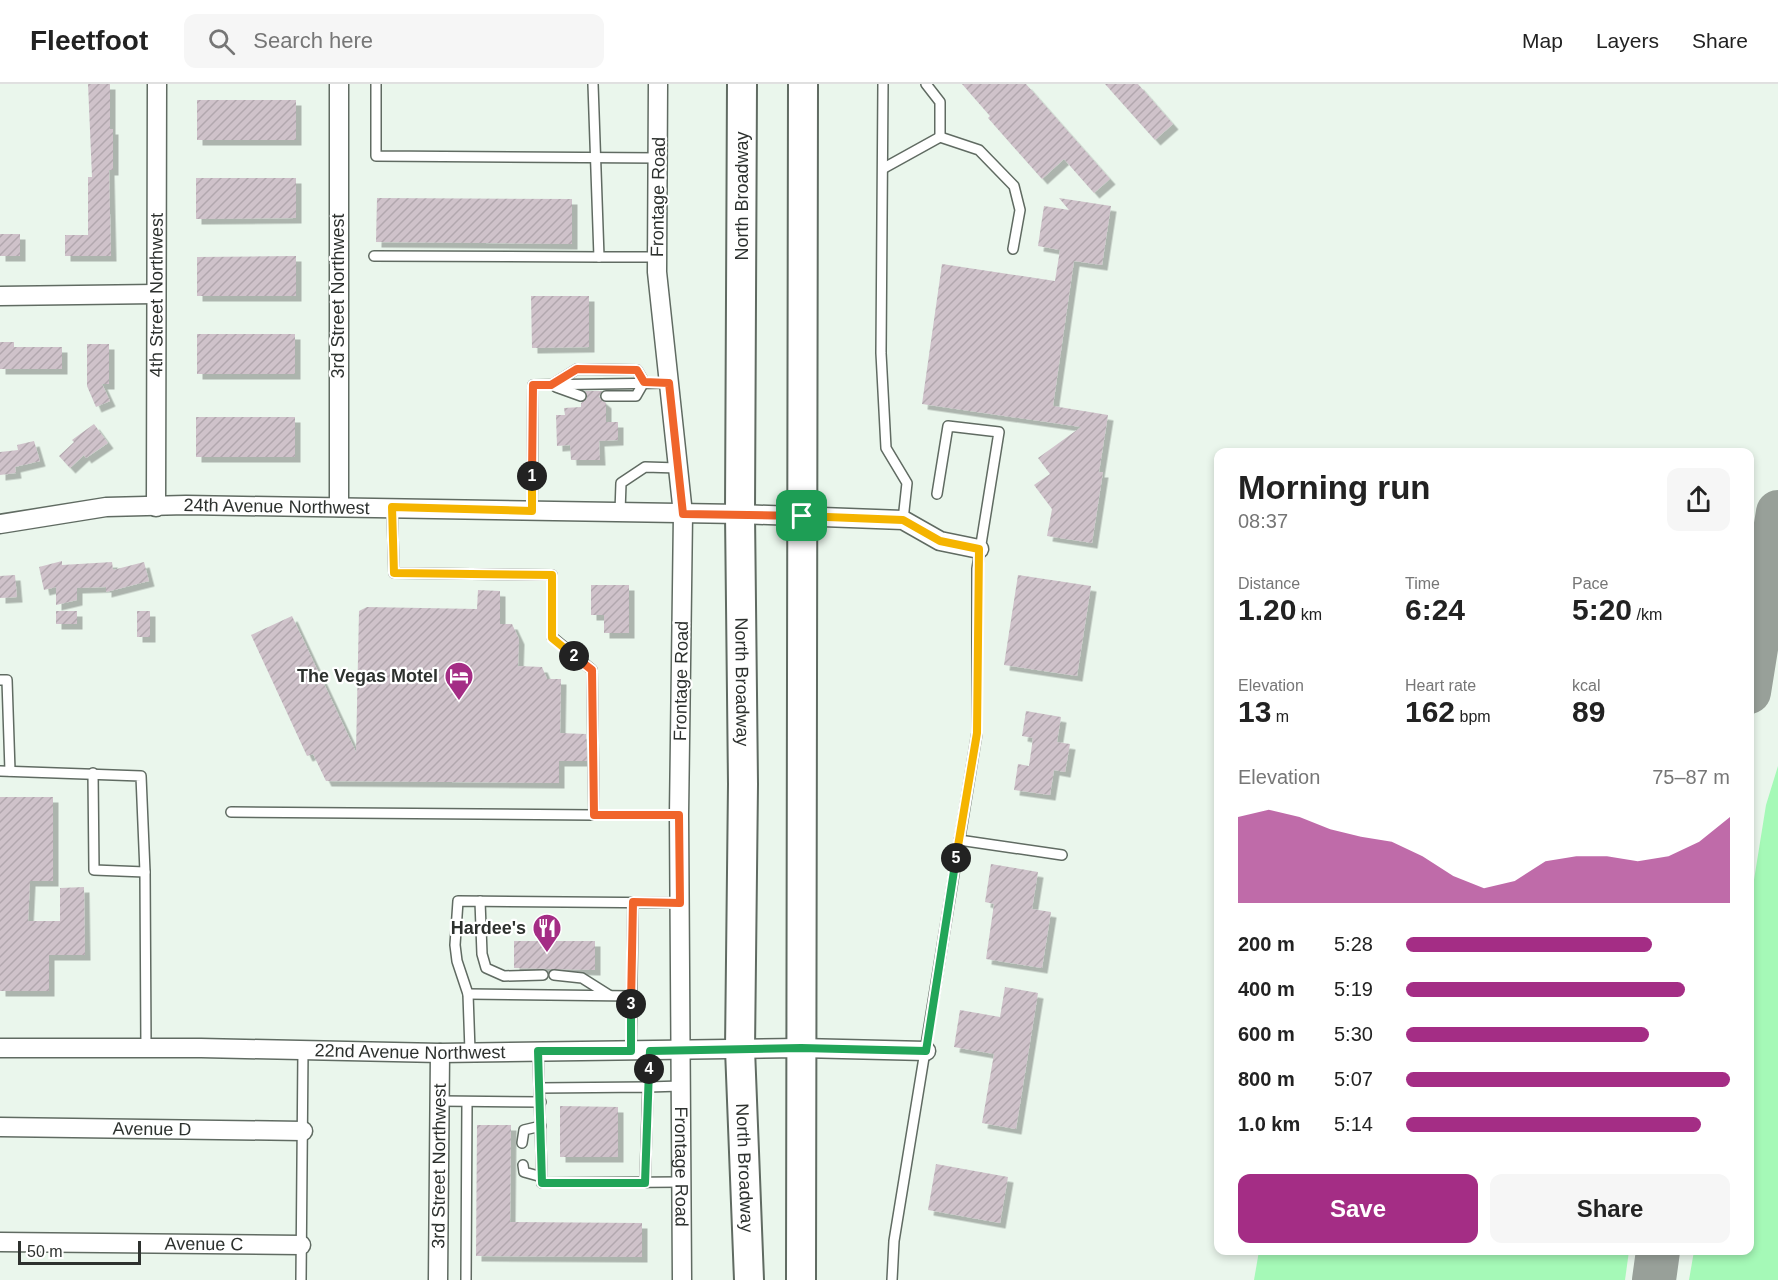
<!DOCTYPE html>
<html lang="en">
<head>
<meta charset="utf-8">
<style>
  :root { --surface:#fff; --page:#f6f6f6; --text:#222; --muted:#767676; --line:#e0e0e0; --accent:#a42d85 }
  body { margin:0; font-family:Helvetica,sans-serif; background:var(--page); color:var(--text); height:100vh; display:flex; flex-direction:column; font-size:22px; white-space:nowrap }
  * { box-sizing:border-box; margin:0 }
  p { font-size:20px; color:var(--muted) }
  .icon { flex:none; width:33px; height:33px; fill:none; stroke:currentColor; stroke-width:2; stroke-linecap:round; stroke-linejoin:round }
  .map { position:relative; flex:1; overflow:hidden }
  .sheet { position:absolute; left:1214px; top:364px; width:540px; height:807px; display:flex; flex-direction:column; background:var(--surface); border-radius:12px; box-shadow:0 3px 9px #0003 }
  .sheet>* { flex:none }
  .scale { position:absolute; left:18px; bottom:15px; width:123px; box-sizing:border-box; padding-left:6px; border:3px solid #2d312e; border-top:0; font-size:16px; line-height:21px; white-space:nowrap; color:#2d312e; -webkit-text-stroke:4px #fff; paint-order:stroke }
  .pin { position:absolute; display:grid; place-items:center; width:51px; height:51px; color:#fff; margin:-26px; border-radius:12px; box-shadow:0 3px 9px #0006 }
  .km { position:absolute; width:30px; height:30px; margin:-15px; border-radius:50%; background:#222; color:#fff; font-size:16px; line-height:30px; text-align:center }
  .round { display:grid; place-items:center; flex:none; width:63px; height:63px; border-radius:12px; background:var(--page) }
  .overview { display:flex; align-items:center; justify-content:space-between; height:102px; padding:0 24px }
  h1 { font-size:33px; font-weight:700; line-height:45px }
  .figures { display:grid; grid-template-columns:repeat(3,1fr); gap:9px; height:102px; padding:6px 24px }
  .figures div { display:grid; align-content:center }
  .figures b { font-size:30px; font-weight:700 }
  .figures small { font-size:16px; font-weight:400 }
  .figures p { font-size:16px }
  .chart { height:168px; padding:12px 24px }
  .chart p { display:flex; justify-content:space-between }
  .chart svg { width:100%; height:108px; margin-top:6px; fill:var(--accent); opacity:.7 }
  .action { display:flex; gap:12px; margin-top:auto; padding:12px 24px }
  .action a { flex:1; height:69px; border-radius:12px; background:var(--accent); color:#fff; font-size:24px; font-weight:700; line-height:69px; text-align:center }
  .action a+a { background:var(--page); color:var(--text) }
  ul { padding:0 24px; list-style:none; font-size:20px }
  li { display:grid; grid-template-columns:96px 72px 1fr; align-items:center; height:45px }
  li i { height:15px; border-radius:8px; background:var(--accent) }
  header { display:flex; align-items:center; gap:36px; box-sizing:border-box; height:84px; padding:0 30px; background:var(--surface); border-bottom:2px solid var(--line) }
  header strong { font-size:28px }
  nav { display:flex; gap:33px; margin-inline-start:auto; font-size:21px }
  .search { width:420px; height:54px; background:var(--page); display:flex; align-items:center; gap:15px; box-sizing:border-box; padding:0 21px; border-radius:12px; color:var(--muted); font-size:22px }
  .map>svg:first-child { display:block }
</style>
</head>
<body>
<header>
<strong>Fleetfoot</strong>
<div class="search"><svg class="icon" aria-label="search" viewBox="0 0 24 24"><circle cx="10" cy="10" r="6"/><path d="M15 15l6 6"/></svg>Search here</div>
<nav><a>Map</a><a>Layers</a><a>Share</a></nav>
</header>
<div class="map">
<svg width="1778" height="1196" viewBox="0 0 1778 1196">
  <defs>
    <pattern id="building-hatch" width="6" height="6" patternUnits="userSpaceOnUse" patternTransform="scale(1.5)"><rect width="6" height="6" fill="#cfc2ca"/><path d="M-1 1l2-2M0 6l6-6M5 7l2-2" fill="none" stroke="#b2a7ae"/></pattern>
    <filter id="shadow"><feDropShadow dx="5.5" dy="5.5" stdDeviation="0" flood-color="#0004"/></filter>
  </defs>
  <rect width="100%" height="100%" fill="#eaf6ec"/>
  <!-- green -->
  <g fill="#a5f9b7">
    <polygon points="1778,682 1778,1196 1689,1196 1694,1167 1749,1167 1749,827 1766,721"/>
    <polygon points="1259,1167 1629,1167 1625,1196 1254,1196"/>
  </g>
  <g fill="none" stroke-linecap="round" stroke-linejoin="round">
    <!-- taxiway -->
    <g stroke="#98a099" stroke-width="44">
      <polyline points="1749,608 1778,428"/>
      <polyline points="1654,1196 1658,1167"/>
    </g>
  </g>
  <!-- building -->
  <g fill="url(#building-hatch)" filter="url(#shadow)">
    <polygon points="88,0 110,0 110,45 113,45 113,86 109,86 111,172 65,172 65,151 88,151 88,93 92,93"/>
    <polygon points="962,0 1026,0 1110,95 1094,109 1064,75 1042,95 988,34 990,32"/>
    <polygon points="1105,0 1138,0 1173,40 1155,56"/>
    <rect x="197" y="16" width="99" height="40"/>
    <polygon points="196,94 296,94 296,134 196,135"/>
    <polygon points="377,114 572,115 572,160 376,158"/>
    <polygon points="1059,114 1111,122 1102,181 1074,177 1053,322 1108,331 1099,388 1103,388 1092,459 1047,452 1052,425 1034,401 1050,390 1038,374 1081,343 922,320 942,180 1055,197 1060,166 1038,162 1044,122 1069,126"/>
    <rect x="0" y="150" width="20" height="22"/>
    <polygon points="296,172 296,212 197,212 197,173"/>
    <polygon points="531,212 589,212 589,263 532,264"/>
    <rect x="197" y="250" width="98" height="40"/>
    <polygon points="0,258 14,258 14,263 62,263 62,285 0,285"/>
    <polygon points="87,260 109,260 109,300 102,300 110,317 96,323 87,302"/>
    <polygon points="585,307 602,307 599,313 606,319 606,338 618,338 618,356 599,357 600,376 571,376 570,361 557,362 556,331 565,331 564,324 581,323 581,319 587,314"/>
    <rect x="196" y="333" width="99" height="40"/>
    <polygon points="94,340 108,359 86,374 84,371 70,384 59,372 74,358 72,356"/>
    <polygon points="34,357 40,377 15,383 16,389 0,391 0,368 18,366 17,361"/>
    <polygon points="62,477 62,481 112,478 113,486 144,478 149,497 106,508 106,503 77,504 77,516 56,521 56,503 44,506 39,483"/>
    <polygon points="15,491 17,513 0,514 0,492"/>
    <polygon points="1018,491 1091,502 1077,592 1004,581"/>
    <polygon points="591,501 629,501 629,549 604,549 604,531 591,531"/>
    <polygon points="478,506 500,507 500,540 512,540 519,555 518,582 542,583 547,595 561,595 560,649 586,650 587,677 559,677 559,699 326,697 313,670 307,672 251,551 292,532 356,668 359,527 367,523 477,525"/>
    <rect x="56" y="527" width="21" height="13"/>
    <rect x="137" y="527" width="13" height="26"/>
    <polygon points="1026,627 1061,633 1057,658 1070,660 1065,688 1054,686 1050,711 1014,706 1018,680 1029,682 1033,654 1022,652"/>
    <polygon points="0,713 53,713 53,797 30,797 28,837 60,837 60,804 84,803 85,871 49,871 49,907 0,907"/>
    <polygon points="991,780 1038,788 1032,825 1051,828 1042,884 986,875 994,820 985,818"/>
    <polygon points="514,857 595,857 595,886 514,884"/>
    <polygon points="1005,903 1038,909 1016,1045 982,1039 994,970 954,963 960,926 1000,933"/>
    <polygon points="560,1022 618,1023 618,1073 560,1073"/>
    <polygon points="477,1041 511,1041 510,1138 642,1139 642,1173 476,1172"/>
    <polygon points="936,1080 1008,1093 1000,1139 928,1126"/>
  </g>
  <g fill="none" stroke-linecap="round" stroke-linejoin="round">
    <!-- service casing -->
    <g stroke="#606b62" stroke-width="12">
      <g id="service">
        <polyline points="376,0 376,72 659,74"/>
        <polyline points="883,0 881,269 886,364 907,399 903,436"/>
        <polyline points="926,0 940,18 940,53"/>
        <polyline points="884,84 940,53 979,66 1014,102 1020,126 1013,165"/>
        <polyline points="374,172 599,173 593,0"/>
        <polyline points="599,173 657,173"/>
        <polyline points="553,300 577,285 637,286 644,298"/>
        <polyline points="556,303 581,312"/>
        <polyline points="606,312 636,312 644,298"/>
        <polyline points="392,423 394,489 552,491 552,553 592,586 594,731 679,731"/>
        <polyline points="532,427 533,301 669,299"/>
        <polyline points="620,428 621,399 645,383 678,384"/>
        <polyline points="0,596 7,596 10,687"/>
        <polyline points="0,687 141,692 145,788 146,964"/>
        <polyline points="93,689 94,786 145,788"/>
        <polyline points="231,728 594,731"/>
        <polyline points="959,756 1062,771"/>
        <polyline points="480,817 482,870 486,884 504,892 543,891"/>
        <polyline points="554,891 582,894 609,911"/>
        <polyline points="468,910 632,912"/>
        <polyline points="470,967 468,910 457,877 455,861 458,817 680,819"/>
        <polyline points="538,967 542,1099 682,1098"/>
        <polyline points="631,967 633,818"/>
        <polyline points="650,967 648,1003 681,1002"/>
        <polyline points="539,1004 648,1003 645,1099"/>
        <polyline points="441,1017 541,1018"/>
        <polyline points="522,1059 524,1046 541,1042"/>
        <polyline points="523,1081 524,1088 542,1093"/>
        <polyline points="301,1196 303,966"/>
        <polyline points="466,1196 467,1019"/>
        <polyline points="892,1196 894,1157 977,649 977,485 999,348 948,342 937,410"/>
      </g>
    </g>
    <!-- minor casing -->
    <g stroke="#606b62" stroke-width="21">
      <g id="minor">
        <polyline points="339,0 339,423"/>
        <path id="s1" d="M658 0 657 188 683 430 679 731 682 1196"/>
        <polyline points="0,212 156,210"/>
        <path id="s2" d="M156 423 157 0"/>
        <path id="s3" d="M0 440 106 423 186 421 740 430 903 436 940 457 979 465"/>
        <path id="s4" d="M0 964H201L440 969 801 964 926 967"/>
        <path id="s5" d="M0 1043 303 1047"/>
        <path id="s6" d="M0 1158 301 1161"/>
        <path id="s7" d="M438 1196 440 969"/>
      </g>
    </g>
    <!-- primary casing -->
    <g stroke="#606b62" stroke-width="32">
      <g id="primary">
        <path id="s8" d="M742 0 740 430 743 700 740 965 749 1196"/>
        <polyline points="801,1196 803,0"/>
      </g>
    </g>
    <!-- service -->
    <use href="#service" stroke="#fff" stroke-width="9"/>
    <!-- minor -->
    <use href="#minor" stroke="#fff" stroke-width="18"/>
    <!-- primary -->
    <use href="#primary" stroke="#fff" stroke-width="28"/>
  </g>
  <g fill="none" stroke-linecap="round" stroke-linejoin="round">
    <!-- split-1 casing -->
    <g stroke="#fff" stroke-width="12">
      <polyline id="split-1" points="532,392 533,301 551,301 577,285 637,286 644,298 669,299 683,430 802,432"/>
    </g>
    <!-- split-2 casing -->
    <g stroke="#fff" stroke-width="12">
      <polyline id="split-2" points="532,392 532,427 392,423 394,489 552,491 552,554 574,572"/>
    </g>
    <!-- split-3 casing -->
    <g stroke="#fff" stroke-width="12">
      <polyline id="split-3" points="574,572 592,586 594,731 679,731 680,819 633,818 631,920"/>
    </g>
    <!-- split-4 casing -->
    <g stroke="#fff" stroke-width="12">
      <polyline id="split-4" points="631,920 631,967 538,967 542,1099 645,1099 649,985"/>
    </g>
    <!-- split-5 casing -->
    <g stroke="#fff" stroke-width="12">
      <polyline id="split-5" points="649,985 650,967 801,964 926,967 956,774"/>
    </g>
    <!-- split-6 casing -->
    <g stroke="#fff" stroke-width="12">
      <polyline id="split-6" points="802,432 903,436 940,457 979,465 977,649 956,774"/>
    </g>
    <!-- split-1 -->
    <use href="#split-1" stroke="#f0652b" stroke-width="8"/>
    <!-- split-2 -->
    <use href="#split-2" stroke="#f5b400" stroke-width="8"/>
    <!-- split-3 -->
    <use href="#split-3" stroke="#f0652b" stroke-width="8"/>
    <!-- split-4 -->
    <use href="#split-4" stroke="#22a559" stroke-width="8"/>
    <!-- split-5 -->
    <use href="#split-5" stroke="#22a559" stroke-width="8"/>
    <!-- split-6 -->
    <use href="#split-6" stroke="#f5b400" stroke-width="8"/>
  </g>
  <!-- icons -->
  <defs>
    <g id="hotel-pin" transform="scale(1.5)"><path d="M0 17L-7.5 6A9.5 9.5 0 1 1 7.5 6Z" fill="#a42d85" stroke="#fff"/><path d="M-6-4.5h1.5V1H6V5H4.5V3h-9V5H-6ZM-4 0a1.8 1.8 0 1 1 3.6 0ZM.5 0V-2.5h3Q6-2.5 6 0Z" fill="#fff"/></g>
    <g id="restaurant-pin" transform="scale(1.5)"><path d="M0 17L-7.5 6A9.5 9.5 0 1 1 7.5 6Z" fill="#a42d85" stroke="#fff"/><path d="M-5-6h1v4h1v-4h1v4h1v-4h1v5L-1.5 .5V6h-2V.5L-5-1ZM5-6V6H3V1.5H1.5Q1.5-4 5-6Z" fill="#fff"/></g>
  </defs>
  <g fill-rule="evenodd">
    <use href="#hotel-pin" x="459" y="592"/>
    <use href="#restaurant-pin" x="547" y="844"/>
  </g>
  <g text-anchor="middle" stroke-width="4.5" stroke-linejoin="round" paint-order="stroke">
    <!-- street labels -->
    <g font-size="18" fill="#2d312e" stroke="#fff">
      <text transform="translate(742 112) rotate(-90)" y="6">North Broadway</text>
      <text transform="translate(658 113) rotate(-89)" y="6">Frontage Road</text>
      <text dy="6" stroke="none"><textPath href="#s2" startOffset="212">4th Street Northwest</textPath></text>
      <text transform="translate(338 212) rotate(-90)" y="6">3rd Street Northwest</text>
      <text dy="6" stroke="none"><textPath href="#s3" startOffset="278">24th Avenue Northwest</textPath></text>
      <text transform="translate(681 597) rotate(-89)" y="6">Frontage Road</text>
      <text dy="6" stroke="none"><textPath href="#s8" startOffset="598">North Broadway</textPath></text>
      <text dy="6" stroke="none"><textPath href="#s4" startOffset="410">22nd Avenue Northwest</textPath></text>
      <text dy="6" stroke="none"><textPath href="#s5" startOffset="152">Avenue D</textPath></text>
      <text dy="6" stroke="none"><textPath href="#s7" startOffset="114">3rd Street Northwest</textPath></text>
      <text dy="6" stroke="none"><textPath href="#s1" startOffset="1084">Frontage Road</textPath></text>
      <text dy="6" stroke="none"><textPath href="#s8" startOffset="1084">North Broadway</textPath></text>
      <text dy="6" stroke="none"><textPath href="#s6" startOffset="204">Avenue C</textPath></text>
    </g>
    <!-- poi labels -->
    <g font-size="18" font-weight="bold" fill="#2d312e" stroke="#fff" text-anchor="end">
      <text x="438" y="598">The Vegas Motel</text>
      <text x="526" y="850">Hardee's</text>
    </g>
  </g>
</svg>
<div class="scale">50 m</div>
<div class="pin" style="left:802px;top:432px;background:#1e9e55"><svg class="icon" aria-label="arrive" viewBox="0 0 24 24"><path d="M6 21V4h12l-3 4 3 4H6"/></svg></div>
<b class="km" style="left:532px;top:392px">1</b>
<b class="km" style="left:574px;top:572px">2</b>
<b class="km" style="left:631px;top:920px">3</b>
<b class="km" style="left:649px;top:985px">4</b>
<b class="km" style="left:956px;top:774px">5</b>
<section class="sheet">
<div class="overview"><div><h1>Morning run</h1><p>08:37</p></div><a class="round"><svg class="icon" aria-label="share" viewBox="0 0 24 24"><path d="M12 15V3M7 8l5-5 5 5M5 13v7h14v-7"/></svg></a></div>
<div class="figures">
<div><p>Distance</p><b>1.20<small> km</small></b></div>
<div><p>Time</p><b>6:24</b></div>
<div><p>Pace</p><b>5:20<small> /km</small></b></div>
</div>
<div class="figures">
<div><p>Elevation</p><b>13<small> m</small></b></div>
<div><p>Heart rate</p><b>162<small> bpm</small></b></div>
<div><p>kcal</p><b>89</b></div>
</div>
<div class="chart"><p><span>Elevation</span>75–87 m</p>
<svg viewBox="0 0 160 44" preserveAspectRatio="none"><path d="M0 44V9L10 6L20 9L30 14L40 17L50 19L60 25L70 33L80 38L90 35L100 27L110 25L120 25L130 27L140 25L150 19L160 9V44z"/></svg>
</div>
<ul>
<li><b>200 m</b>5:28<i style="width:76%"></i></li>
<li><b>400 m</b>5:19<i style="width:86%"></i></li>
<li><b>600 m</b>5:30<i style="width:75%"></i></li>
<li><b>800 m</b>5:07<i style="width:100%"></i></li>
<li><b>1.0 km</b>5:14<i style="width:91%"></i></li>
</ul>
<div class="action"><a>Save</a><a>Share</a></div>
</section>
</div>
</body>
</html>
